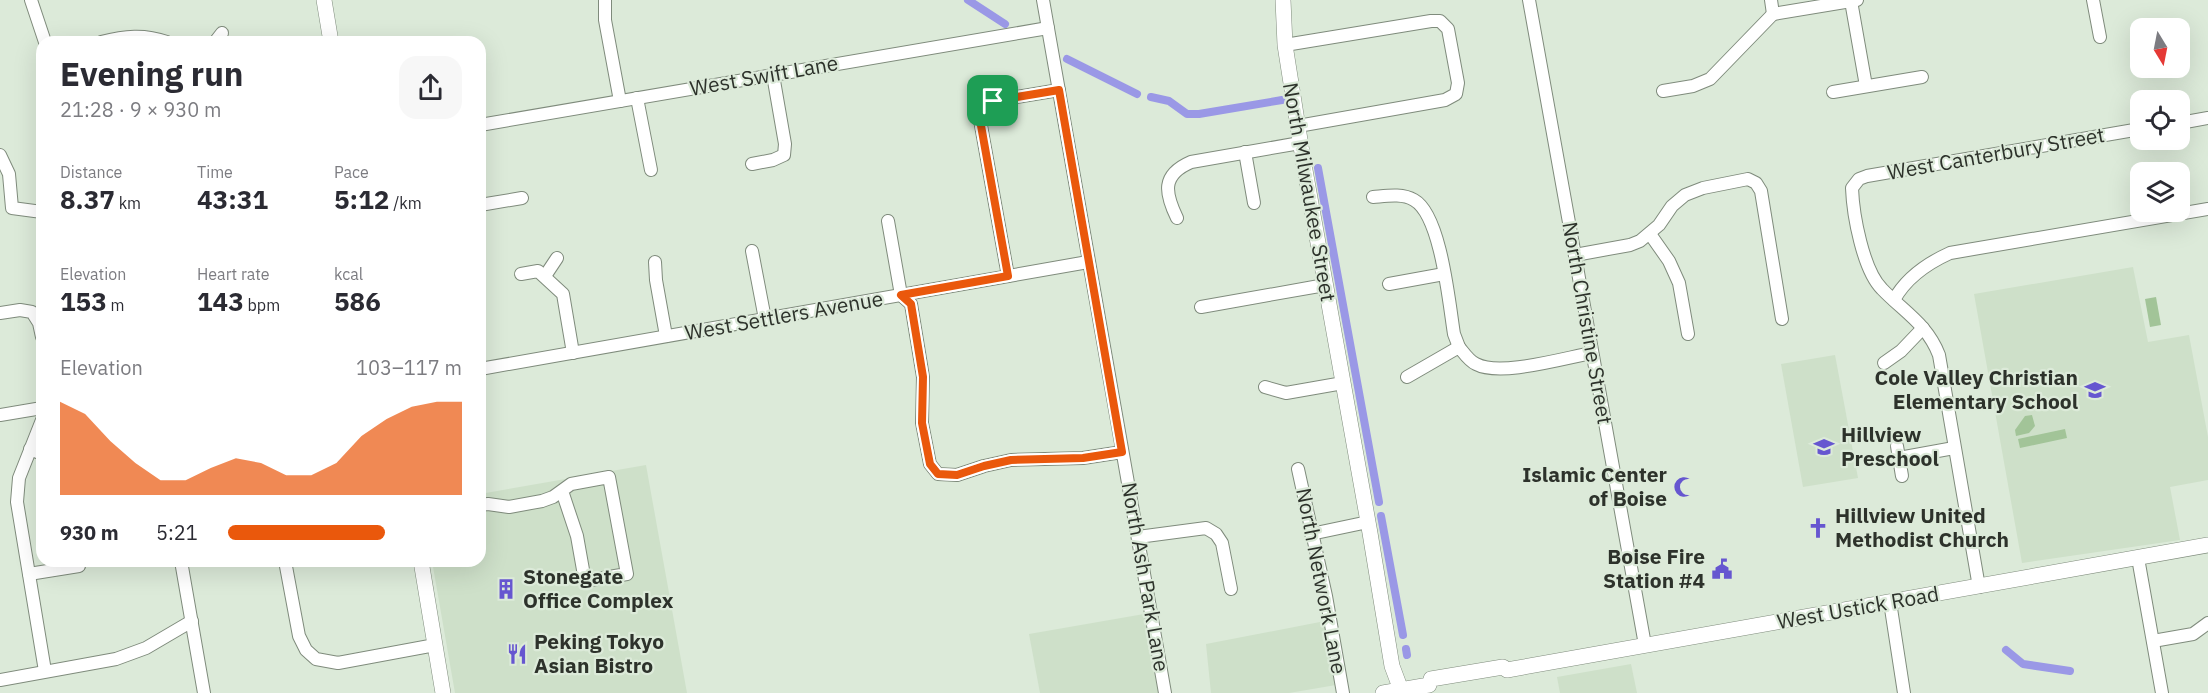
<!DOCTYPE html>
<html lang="en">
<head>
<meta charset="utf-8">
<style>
  :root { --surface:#fff; --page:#f7f7f7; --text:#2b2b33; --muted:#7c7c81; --accent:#ea580c }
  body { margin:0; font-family:"IBM Plex Sans",sans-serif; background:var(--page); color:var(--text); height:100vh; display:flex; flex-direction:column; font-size:22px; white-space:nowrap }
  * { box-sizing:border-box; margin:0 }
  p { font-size:20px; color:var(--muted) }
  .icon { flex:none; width:33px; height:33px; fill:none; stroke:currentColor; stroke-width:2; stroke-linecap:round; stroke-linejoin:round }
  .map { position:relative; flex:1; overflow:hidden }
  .side { position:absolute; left:36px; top:36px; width:450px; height:531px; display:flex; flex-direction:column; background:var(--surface); border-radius:18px; box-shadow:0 6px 24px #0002 }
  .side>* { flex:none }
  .needle { width:39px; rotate:170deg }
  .buttons { position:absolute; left:2130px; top:18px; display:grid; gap:12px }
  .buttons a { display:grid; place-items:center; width:60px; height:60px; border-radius:12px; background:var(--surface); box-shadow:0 6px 24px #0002; font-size:30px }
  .pin { position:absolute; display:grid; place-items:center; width:51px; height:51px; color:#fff; margin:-26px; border-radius:12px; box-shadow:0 3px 9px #0006 }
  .round { display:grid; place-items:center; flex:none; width:63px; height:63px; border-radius:18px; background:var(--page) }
  .overview { display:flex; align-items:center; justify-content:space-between; height:102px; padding:0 24px }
  h1 { font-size:33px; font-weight:800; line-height:45px }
  .metrics { display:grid; grid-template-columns:repeat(3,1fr); gap:9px; height:102px; padding:6px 24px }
  .metrics div { display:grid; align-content:center }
  .metrics b { font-size:26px; font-weight:800 }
  .metrics small { font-size:16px; font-weight:400 }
  .metrics p { font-size:16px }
  .chart { height:168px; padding:12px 24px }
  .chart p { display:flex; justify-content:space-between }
  .chart svg { width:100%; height:108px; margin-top:6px; fill:var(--accent); opacity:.7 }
  ul { padding:0 24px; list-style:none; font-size:20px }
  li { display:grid; grid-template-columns:96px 72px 1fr; align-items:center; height:45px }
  li i { height:15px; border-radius:8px; background:var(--accent) }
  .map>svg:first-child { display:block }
</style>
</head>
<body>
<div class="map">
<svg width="2208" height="693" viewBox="0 0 2208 693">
  <rect width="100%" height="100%" fill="#dcead9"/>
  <!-- built -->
  <g fill="#cee0c9">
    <polygon points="2133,267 2148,342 2189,335 2208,437 2208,480 2170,487 2180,540 2022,563 1974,294"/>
    <polygon points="1835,355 1858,478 1803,487 1781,364"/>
    <polygon points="646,465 687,693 455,693 432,561 480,561 480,494"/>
    <polygon points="1144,614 1158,693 1040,693 1029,634"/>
    <polygon points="1325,621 1336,685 1289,693 1211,693 1206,644"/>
    <polygon points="1631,664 1637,693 1560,693 1557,677"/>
  </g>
  <!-- green -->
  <g fill="#a2c498">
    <polygon points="2156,297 2161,325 2150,327 2145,299"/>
    <polygon points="2032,415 2035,426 2029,433 2016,436 2015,430 2025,416"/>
    <polygon points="2065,429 2067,438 2020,448 2018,439"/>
  </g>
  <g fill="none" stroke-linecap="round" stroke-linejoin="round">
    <!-- canal -->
    <g stroke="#9a98e6" stroke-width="8">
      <polyline points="968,0 1005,24"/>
      <polyline points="1067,59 1137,94"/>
      <polyline points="1151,97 1169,101 1187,114 1199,114 1282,100"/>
      <polyline points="1318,168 1379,502"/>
      <polyline points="1381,516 1403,635"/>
      <polyline points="1406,649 1407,655"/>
      <polyline points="2006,650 2023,664 2070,671"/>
    </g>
    <!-- minor casing -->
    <g stroke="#7f8b7c" stroke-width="14">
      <g id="minor">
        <polyline points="31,0 45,42"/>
        <polyline points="605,0 605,20 620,101"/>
        <polyline points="1043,0 1165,693"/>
        <polyline points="1529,0 1645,645"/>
        <polyline points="1771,0 1773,14"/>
        <polyline points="2093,0 2100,37"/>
        <polyline points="1851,1 1866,86"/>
        <polyline points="1773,14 1857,0"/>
        <path d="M101 42C125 36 144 34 167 42"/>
        <polyline points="215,42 222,33"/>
        <polyline points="1285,45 1431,21 1440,21 1448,29 1458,83 1456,94 1445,100 1298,126"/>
        <polyline points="1663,91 1693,86 1710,79 1773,14"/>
        <polyline points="1833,92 1922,77"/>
        <polyline points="637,98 651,170"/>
        <polyline points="2180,123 2208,118"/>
        <polyline points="480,125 1048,28"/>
        <polyline points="1245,152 1254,203"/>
        <polyline points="0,155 9,174 12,208 42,212"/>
        <polyline points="752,164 773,160 784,155 785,144 773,75"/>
        <path d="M1373 197C1386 196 1402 193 1414 200 1441 215 1449 303 1454 334L1459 347"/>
        <polyline points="480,205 522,198"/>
        <path d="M1177 218C1165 193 1161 175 1191 162L1300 143"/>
        <polyline points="888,221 901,295 911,304 923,377 922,423 930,464 938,474 957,475 984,466 1011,460 1083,458 1122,452"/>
        <polyline points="1650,234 1669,261 1679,283 1688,334"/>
        <polyline points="752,251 765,319"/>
        <polyline points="1575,255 1630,245 1640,241 1659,225 1672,206 1685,195 1703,188 1748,179 1756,183 1761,191 1782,319"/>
        <polyline points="655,262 656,280 666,336"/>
        <polyline points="521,274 538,271 563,294 573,353"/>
        <polyline points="545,276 557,258"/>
        <polyline points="1008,276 980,120 984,109 993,101 1059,90"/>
        <polyline points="1389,284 1444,274"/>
        <path d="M1894 300C1906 278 1928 263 1950 253L2208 209"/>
        <polyline points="1201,307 1325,285"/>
        <polyline points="0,313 20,310 32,312 39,323 42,337"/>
        <polyline points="1884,363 1901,351 1923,328"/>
        <polyline points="480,369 1088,262"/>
        <path d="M1407 377 1459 347C1464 353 1469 361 1476 364 1500 377 1564 358 1592 353"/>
        <polyline points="1265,387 1286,393 1343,383"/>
        <polyline points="0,415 42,408"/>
        <polyline points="42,420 19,478 17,502 45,671"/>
        <polyline points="1897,446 1902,476"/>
        <polyline points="30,449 42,454"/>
        <polyline points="1899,458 1954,448"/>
        <polyline points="1298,469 1326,596 1343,693"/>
        <polyline points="480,505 488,504 509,507 542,501 553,497 571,484 609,477 627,574 585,581 577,536 562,491"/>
        <polyline points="1311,534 1368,522"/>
        <polyline points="1138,537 1206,528 1216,534 1222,543 1231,589"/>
        <polyline points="2138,558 2162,693"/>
        <polyline points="181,561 204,693"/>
        <polyline points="285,561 299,636 306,650 316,659 338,663 435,645"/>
        <polyline points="29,574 79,566"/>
        <path d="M1979 587 1939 355C1927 324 1904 312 1882 289 1863 270 1853 215 1852 188L1859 179 1867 176 2140 129"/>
        <polyline points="1890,602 1904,693"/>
        <polyline points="2153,641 2193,634 2208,623"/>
        <polyline points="0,680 116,659 146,648 192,621"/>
      </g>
    </g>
    <!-- major casing -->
    <g stroke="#7f8b7c" stroke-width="16">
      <g id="major">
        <polyline points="324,0 331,42"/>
        <polyline points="1283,0 1285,45 1303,159 1370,533 1392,666 1401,690"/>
        <polyline points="421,561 443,693"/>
        <polyline points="1383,693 1429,685 1431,679 1503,667 1507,670 2208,545"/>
      </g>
    </g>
    <!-- minor -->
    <use href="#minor" stroke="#fff" stroke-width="12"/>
    <!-- major -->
    <use href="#major" stroke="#fff" stroke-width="15"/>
  </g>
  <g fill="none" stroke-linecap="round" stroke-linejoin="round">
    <!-- route casing -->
    <g stroke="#fff" stroke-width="12">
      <polygon id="route" points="1059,90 1122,452 1083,458 1011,460 984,466 957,475 938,474 930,464 922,423 923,377 911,304 901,295 1008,276 980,120 984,109 993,101"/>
    </g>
    <!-- route -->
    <use href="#route" stroke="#ea580c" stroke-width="8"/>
  </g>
  <!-- icons -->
  <defs>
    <g id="school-bare" transform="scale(1.62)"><path d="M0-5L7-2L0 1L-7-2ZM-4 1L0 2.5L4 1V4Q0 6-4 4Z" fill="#6656d0" stroke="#dcead9" stroke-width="2.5" paint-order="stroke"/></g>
    <g id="mosque-bare" transform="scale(1.62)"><path d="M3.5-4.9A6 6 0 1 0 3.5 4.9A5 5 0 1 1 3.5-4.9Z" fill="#6656d0" stroke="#dcead9" stroke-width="2.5" paint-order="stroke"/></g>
    <g id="church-bare" transform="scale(1.62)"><path d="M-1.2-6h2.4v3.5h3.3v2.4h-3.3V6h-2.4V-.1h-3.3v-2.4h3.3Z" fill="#6656d0" stroke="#dcead9" stroke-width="2.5" paint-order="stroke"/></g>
    <g id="civic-bare" transform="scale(1.62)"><path d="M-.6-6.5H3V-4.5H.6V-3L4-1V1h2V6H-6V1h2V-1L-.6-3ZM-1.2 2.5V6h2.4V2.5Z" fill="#6656d0" stroke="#dcead9" stroke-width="2.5" paint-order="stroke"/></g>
    <g id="building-bare" transform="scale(1.62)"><path d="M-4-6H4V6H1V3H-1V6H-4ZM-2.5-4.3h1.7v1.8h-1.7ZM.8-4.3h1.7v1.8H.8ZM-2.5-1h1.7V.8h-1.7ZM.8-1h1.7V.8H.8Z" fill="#6656d0" stroke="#dcead9" stroke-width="2.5" paint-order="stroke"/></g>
    <g id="restaurant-bare" transform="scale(1.62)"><path d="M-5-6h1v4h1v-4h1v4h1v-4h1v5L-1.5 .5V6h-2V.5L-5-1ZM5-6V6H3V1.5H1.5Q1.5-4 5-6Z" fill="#6656d0" stroke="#dcead9" stroke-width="2.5" paint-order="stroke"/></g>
  </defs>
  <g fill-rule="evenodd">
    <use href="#school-bare" x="2095" y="390"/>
    <use href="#school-bare" x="1824" y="447"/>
    <use href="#mosque-bare" x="1684" y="487"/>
    <use href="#church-bare" x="1818" y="528"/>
    <use href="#civic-bare" x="1722" y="569"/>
    <use href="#building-bare" x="506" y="589"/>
    <use href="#restaurant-bare" x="517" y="654"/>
  </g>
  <g text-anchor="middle" stroke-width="4.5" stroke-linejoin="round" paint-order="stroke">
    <!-- street labels -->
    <g font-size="21" fill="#2d322b" stroke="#dcead9">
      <text transform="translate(764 76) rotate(-10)" y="7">West Swift Lane</text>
      <text transform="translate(1996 154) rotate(-10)" y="7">West Canterbury Street</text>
      <text transform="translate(1309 192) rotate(80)" y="7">North Milwaukee Street</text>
      <text transform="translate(784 316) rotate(-10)" y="7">West Settlers Avenue</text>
      <text transform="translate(1587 323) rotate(80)" y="7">North Christine Street</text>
      <text transform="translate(1145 577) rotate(80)" y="7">North Ash Park Lane</text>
      <text transform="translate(1321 581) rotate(79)" y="7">North Network Lane</text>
      <text transform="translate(1858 608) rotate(-10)" y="7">West Ustick Road</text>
    </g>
    <!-- poi labels -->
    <g font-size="21" font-weight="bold" fill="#2d322b" stroke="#dcead9" text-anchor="start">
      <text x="2078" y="385" text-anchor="end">Cole Valley Christian<tspan x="2078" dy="24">Elementary School</tspan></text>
      <text x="1841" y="442">Hillview<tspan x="1841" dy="24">Preschool</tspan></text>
      <text x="1667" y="482" text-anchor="end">Islamic Center<tspan x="1667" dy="24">of Boise</tspan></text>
      <text x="1835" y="523">Hillview United<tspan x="1835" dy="24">Methodist Church</tspan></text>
      <text x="1705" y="564" text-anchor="end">Boise Fire<tspan x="1705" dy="24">Station #4</tspan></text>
      <text x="523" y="584">Stonegate<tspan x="523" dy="24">Office Complex</tspan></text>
      <text x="534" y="649">Peking Tokyo<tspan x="534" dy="24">Asian Bistro</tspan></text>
    </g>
  </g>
</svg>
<div class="buttons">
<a><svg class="needle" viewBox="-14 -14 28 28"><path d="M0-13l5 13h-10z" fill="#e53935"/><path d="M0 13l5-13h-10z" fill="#7c7c81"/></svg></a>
<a><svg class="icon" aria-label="locate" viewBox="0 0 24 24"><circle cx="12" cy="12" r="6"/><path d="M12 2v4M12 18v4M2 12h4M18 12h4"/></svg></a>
<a><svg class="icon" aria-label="layers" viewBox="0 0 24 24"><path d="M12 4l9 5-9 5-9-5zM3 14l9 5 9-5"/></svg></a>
</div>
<div class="pin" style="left:993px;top:101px;background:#1e9e55"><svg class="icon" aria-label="arrive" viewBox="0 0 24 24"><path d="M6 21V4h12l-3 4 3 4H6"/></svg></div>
<section class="side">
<div class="overview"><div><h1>Evening run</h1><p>21:28 · 9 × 930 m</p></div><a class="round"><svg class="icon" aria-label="share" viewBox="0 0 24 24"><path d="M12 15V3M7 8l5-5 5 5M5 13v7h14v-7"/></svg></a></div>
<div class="metrics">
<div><p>Distance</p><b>8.37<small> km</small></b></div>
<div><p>Time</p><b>43:31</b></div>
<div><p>Pace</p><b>5:12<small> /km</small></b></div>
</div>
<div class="metrics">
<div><p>Elevation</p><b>153<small> m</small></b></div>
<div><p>Heart rate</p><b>143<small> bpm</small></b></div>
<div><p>kcal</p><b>586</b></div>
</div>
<div class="chart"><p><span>Elevation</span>103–117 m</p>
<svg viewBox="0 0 160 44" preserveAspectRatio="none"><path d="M0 44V6L10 11L20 22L30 31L40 38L50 38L60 33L70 29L80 31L90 36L100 36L110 31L120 20L130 13L140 8L150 6L160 6V44z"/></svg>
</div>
<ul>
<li><b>930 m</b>5:21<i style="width:67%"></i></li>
</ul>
</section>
</div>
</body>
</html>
